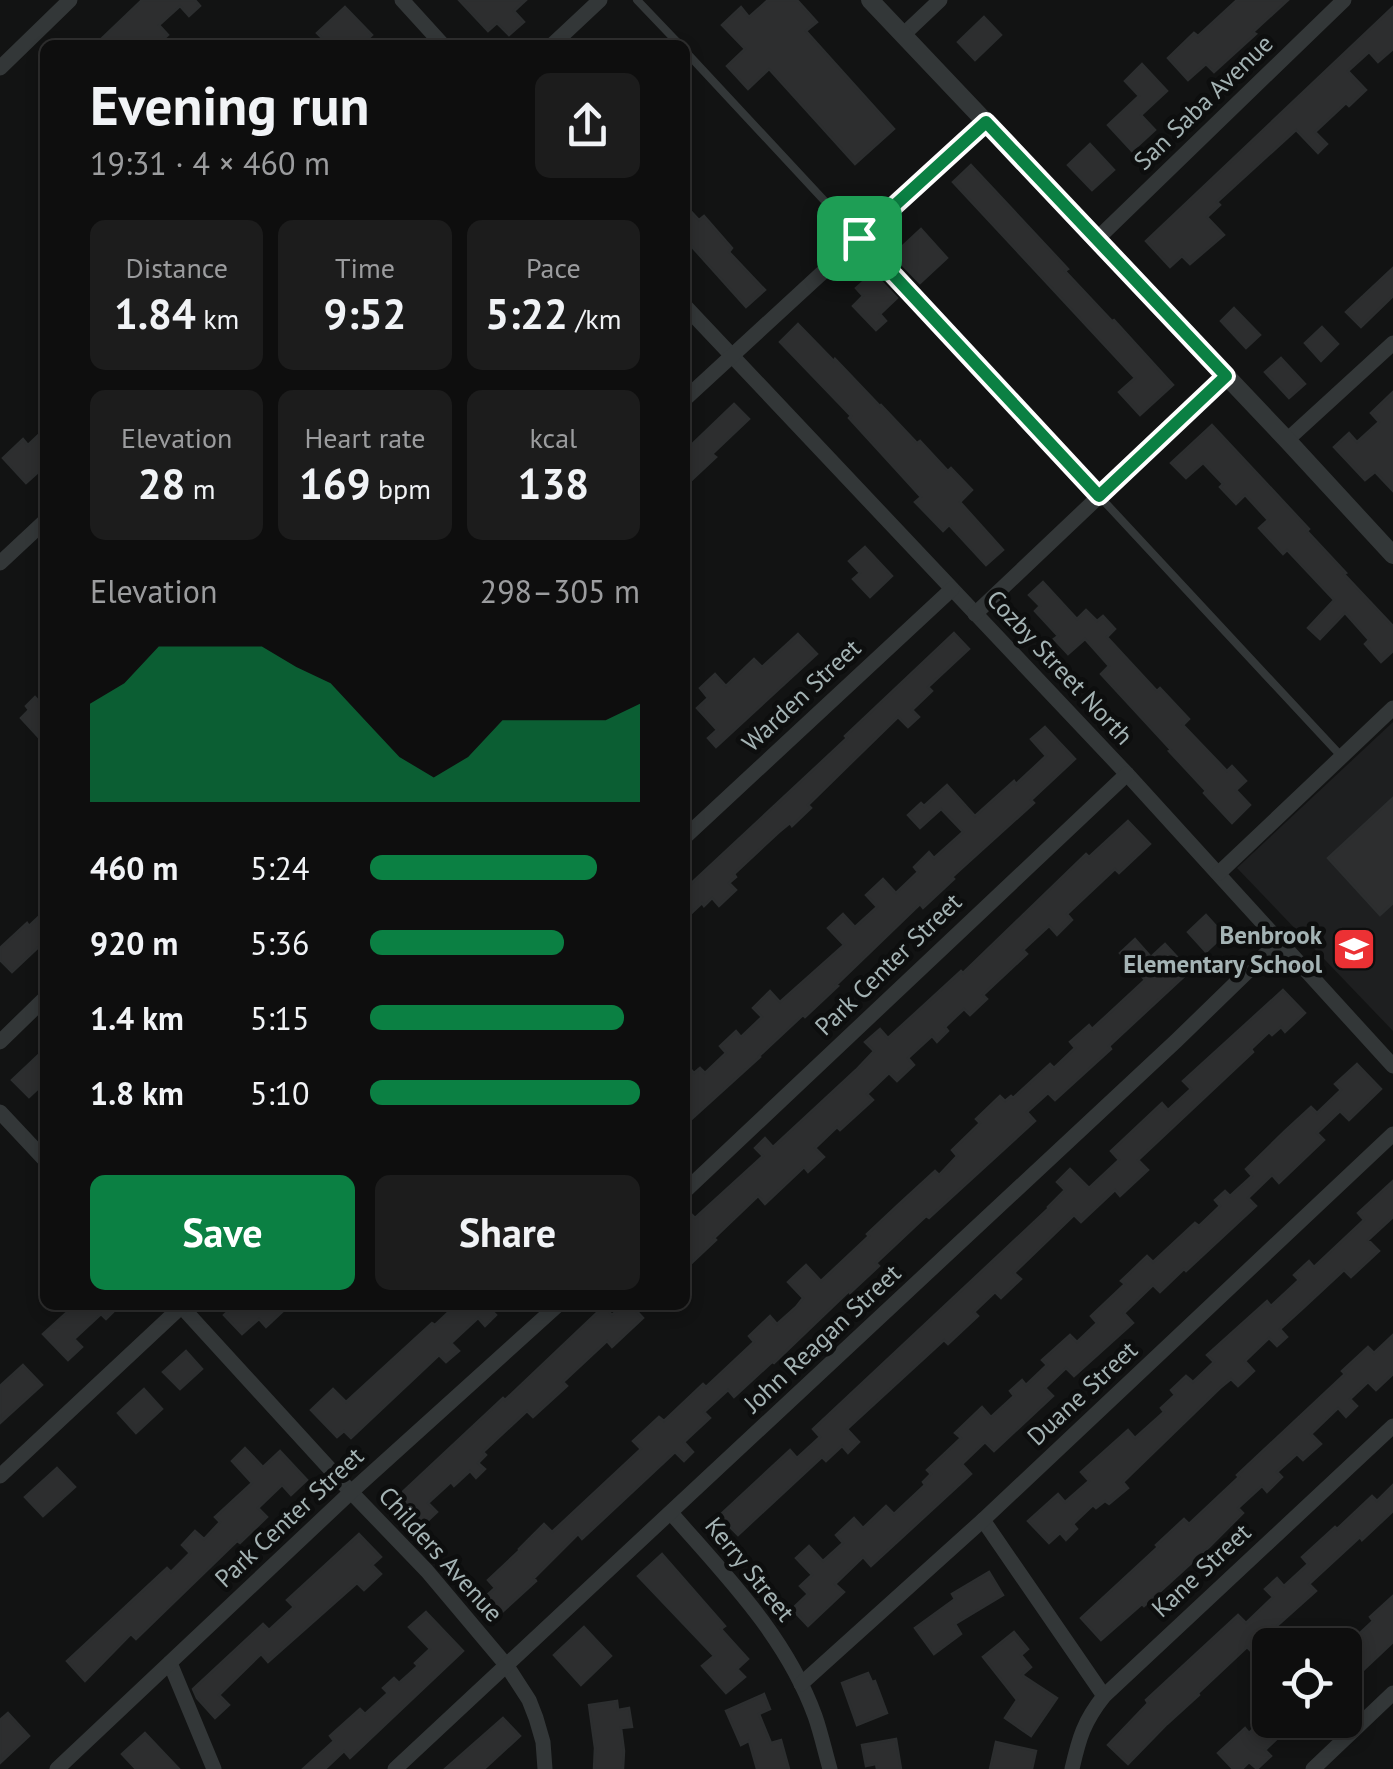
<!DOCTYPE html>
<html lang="en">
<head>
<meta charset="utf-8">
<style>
  :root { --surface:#0e0e0e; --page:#1c1c1c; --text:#f1f3f6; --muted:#9b9c9e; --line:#2e2e2e; --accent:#0b8043 }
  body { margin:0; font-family:"PT Sans",sans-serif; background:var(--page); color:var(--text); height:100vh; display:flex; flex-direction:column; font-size:38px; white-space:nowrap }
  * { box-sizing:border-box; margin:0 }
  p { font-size:32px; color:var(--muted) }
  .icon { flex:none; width:55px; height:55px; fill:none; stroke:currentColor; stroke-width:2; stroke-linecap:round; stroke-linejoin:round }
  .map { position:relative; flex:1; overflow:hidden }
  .panel { position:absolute; left:40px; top:40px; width:650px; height:1270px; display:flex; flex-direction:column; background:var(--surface); border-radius:15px; box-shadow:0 5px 15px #0003,0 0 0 2px var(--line) }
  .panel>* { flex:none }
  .tools { position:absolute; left:1252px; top:1628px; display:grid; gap:20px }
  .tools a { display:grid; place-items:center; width:110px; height:110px; border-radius:15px; background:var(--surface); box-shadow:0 5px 15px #0003,0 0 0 2px var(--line); font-size:50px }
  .pin { position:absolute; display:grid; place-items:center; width:85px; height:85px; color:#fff; margin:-42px; border-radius:20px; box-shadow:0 5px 15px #0006 }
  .round { display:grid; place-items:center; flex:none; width:105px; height:105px; border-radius:15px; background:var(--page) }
  .head { display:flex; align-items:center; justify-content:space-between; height:170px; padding:0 50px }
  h1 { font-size:55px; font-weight:700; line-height:75px }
  .metrics { display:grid; grid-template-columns:repeat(3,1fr); gap:15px; height:170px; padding:10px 50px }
  .metrics div { display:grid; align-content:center; border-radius:15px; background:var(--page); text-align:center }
  .metrics b { font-size:42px; font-weight:700 }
  .metrics small { font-size:28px; font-weight:400 }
  .metrics p { font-size:28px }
  .chart { height:280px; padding:20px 50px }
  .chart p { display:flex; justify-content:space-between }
  .chart svg { width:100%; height:180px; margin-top:10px; fill:var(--accent); opacity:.7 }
  .button { display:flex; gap:20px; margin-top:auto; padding:20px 50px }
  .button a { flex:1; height:115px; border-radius:15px; background:var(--accent); color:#fff; font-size:40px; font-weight:700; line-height:115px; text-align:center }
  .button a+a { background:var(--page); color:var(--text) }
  ul { padding:0 50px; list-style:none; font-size:32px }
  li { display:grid; grid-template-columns:160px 120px 1fr; align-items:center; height:75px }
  li i { height:25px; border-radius:12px; background:var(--accent) }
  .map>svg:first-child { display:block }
</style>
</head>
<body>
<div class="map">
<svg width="1393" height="1769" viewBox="0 0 1393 1769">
  <rect width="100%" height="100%" fill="#121313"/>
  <!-- built -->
  <polygon fill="#1e1f20" points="1393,722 1393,1031 1237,868"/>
  <!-- building -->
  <g fill="#2d2e2f" stroke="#2c2e2f" stroke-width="2.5">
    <polygon points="142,0 195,0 200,6 189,16 180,6 159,25 168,35 157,45 146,45 141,40 136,45 95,45"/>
    <polygon points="459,0 526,0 514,11 524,22 509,35 497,23 488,31"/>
    <polygon points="768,0 797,0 817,22 806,31 894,129 855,164 769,69 748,89 727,66 745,49 722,25 741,7 749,17"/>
    <polygon points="1237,0 1288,0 1253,32 1256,34 1214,72 1206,64 1188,80 1168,58 1194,33 1198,36"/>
    <polygon points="345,7 372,35 361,45 329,45 317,33"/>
    <polygon points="1393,7 1393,49 1378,62 1369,52 1348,71 1366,90 1349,106 1346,103 1315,132 1327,144 1318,153 1296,130 1217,202 1220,205 1207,217 1224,235 1190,264 1182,256 1170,267 1146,241"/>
    <polygon points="984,17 1001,35 975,60 958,42"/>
    <polygon points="1142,64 1167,91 1141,115 1155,130 1132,151 1108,125 1139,96 1125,81"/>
    <polygon points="1090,144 1114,170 1092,190 1068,165"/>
    <polygon points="971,165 1068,269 1065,271 1112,321 1114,320 1173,385 1140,415 1119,392 1135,378 953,182"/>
    <polygon points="685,205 699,220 704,216 732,248 729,252 765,290 746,307 685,239"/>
    <polygon points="921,229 947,258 920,283 893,255"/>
    <polygon points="1393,268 1393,296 1361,327 1346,312"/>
    <polygon points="873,273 897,298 880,314 886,321 876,330 853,306 863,296 856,288"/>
    <polygon points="1234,308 1260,335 1246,348 1221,321"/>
    <polygon points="798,324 834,361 835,359 880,406 881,405 917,443 920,441 948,471 951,468 972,490 960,502 1003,550 986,565 949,525 943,531 915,502 921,497 849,418 851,416 780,342"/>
    <polygon points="1322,327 1338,344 1321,361 1305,343"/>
    <polygon points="1281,358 1305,384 1289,398 1265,372"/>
    <polygon points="1393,392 1393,491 1375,472 1365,480 1334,447 1349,433 1357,442 1379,422 1371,413"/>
    <polygon points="734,404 749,419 712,454 716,457 685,486 685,451"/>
    <polygon points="1212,425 1309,529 1307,531 1346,573 1344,574 1393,626 1393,651 1381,662 1365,644 1369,640 1345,613 1320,639 1308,628 1334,600 1287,550 1283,554 1259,528 1268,520 1245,495 1236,504 1220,487 1223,484 1203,463 1186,478 1171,463"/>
    <polygon points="45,429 45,466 26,483 3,458 23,439 28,445"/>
    <polygon points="865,547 892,576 870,597 853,579 860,573 849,561"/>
    <polygon points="1043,582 1077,619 1086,610 1097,621 1103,616 1115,629 1107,637 1157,691 1160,688 1189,719 1183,725 1227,771 1232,766 1246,781 1236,790 1250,805 1232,823 1204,793 1206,791 1169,751 1171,750 1101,674 1109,666 1085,639 1068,654 1054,639 1058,636 1035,611 1040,606 1029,595"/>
    <polygon points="954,633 969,649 928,687 932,691 912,710 919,717 908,727 898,717 808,805 811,808 792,826 790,823 779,832 734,874 736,877 729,883 736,890 719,906 712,898 704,906 702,903 685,919 685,889 847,738 845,736"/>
    <polygon points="798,634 817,654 716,747 708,738 717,730 697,708 708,698 700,688 715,674 726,686 754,659 762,667"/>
    <polygon points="35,697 45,708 45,744 21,718 29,710 26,706"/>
    <polygon points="1045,727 1075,759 1031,800 1034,803 952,877 954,879 923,908 920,904 836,985 838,986 805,1017 803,1015 759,1056 760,1057 685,1125 685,1063 694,1073 700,1068 705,1073 726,1053 720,1046 736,1031 741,1037 762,1017 753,1008 770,991 780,1002 844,945 828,928 843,914 855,927 877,907 866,895 883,879 896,893 918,872 914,867 929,852 934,858 963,832 941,809 920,828 908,815 921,803 924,806 947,785 975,816 1014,781 1016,784 1046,756 1031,739"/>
    <polygon points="1393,798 1393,903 1380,915 1328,858"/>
    <polygon points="1128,821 1150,844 1119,873 1115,869 1067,914 1072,920 1057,935 1049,926 1023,950 1027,954 983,995 987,999 970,1015 964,1009 945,1027 948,1031 937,1042 932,1036 908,1058 914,1065 897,1081 889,1073 867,1094 873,1100 840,1130 837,1127 815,1148 824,1157 808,1172 804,1167 765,1204 758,1196 714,1238 716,1240 685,1269 685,1208 695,1218 763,1156 755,1148 765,1138 773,1147 856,1070 874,1051 865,1042 880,1029 888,1038 961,971 963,973 1086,854 1089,857"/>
    <polygon points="45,911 45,941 12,972 0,960 0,948 27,923 29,926"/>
    <polygon points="1206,915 1224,935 1206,952 1188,932"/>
    <polygon points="1135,939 1151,957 1165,944 1190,971 1109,1046 1111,1049 1055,1100 1048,1093 1027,1112 1035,1121 929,1218 926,1216 876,1263 879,1266 850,1293 849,1291 774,1363 772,1362 734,1397 728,1390 704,1412 710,1418 684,1442 693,1452 684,1461 675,1452 582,1539 578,1534 534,1578 536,1581 501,1613 486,1596 495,1588 488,1580 520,1550 519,1549 544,1524 552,1532 641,1449 633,1441 659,1417 664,1421 703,1384 706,1387 754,1342 749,1336 770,1316 777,1324 796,1307 803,1298 788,1282 806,1265 821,1281 869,1236 867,1234 898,1205 935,1171 939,1175 957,1156 952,1150 980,1123 976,1119 1000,1096 1005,1101 1011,1096 1013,1098 1050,1064 1054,1068 1075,1048 1070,1042 1089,1025 1092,1029 1145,980 1120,953"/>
    <polygon points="1283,990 1305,1013 1285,1032 1281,1027 1272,1035 1269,1032 1251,1049 1253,1052 1138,1160 1148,1170 1120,1196 1115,1190 1081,1222 1074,1215 1014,1273 1021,1279 1001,1298 995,1292 974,1312 978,1316 948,1344 944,1340 847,1429 859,1442 848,1453 842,1446 826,1461 822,1457 738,1535 719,1516 790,1450 797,1458 820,1437 813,1429 1049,1208 1048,1207 1065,1190 1057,1182 1070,1169 1089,1188 1119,1160 1111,1151 1162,1103 1168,1110 1191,1089 1183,1081"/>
    <polygon points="45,1049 45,1082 29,1097 12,1080"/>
    <polygon points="1357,1064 1381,1089 1349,1120 1340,1111 1317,1133 1324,1140 1279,1183 1272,1175 1248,1198 1256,1206 1186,1271 1184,1269 1160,1292 1153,1285 1124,1313 1133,1323 1074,1376 1066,1368 1045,1388 1053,1396 994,1451 985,1442 962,1464 971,1474 871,1566 863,1557 835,1584 844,1592 808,1626 792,1609 808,1594 800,1586 812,1575 796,1558 809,1546 823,1561 843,1543 836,1535 854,1518 863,1528 886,1506 894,1514 925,1485 923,1482 931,1474 927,1470 961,1438 955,1433 982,1407 991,1417 1014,1396 1010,1391 1022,1380 1026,1385 1047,1365 1042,1360 1070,1335 1077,1342 1097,1323 1091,1316 1125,1284 1121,1281 1147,1256 1153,1262 1195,1223 1199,1226 1220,1206 1215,1200 1225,1191 1230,1196 1252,1176 1246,1169 1285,1131 1311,1107 1317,1113 1341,1090 1335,1084"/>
    <polygon points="1393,1181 1393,1217 1368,1240 1379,1251 1351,1277 1344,1270 1301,1310 1280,1329 1287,1337 1277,1346 1269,1338 1245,1361 1254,1371 1238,1386 1231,1379 1220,1388 1123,1482 1128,1488 1109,1504 1105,1501 1096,1508 1093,1505 1073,1524 1077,1529 1066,1540 1060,1533 1049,1543 1028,1521 1058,1494 1065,1502 1089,1481 1081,1472 1128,1430 1135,1438 1164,1412 1161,1408 1175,1395 1171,1390 1186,1376 1193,1382 1214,1362 1207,1355 1267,1301 1271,1306 1299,1280 1294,1275 1309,1261 1314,1267 1364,1220 1358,1213"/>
    <polygon points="75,1305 120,1305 106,1319 101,1314 74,1339 82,1347 68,1360 43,1334"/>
    <polygon points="235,1305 275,1305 282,1312 266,1327 259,1319 242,1334 224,1315"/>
    <polygon points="456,1305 492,1305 489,1308 496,1315 485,1326 478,1318 451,1343 459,1351 446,1362 439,1355 351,1438 344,1431 337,1437 311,1410 333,1389 346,1402 432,1323 435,1325"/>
    <polygon points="623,1305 631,1305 643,1318 612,1347 607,1341 563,1382 567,1386 533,1417 527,1411 483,1452 486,1455 478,1463 485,1469 476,1478 470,1471 454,1486 451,1482 428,1503 437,1512 420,1528 394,1500 503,1398 505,1400 604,1306 612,1315"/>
    <polygon points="1393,1335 1393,1374 1376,1390 1368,1382 1350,1399 1357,1406 1346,1417 1338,1408 1311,1434 1321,1444 1303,1460 1297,1454 1277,1472 1282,1477 1267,1492 1262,1486 1238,1508 1243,1513 1210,1546 1144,1606 1142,1604 1101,1640 1081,1618 1158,1547 1156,1545 1184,1519 1189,1524 1239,1477 1237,1475 1345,1374 1342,1371 1368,1347 1374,1353"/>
    <polygon points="186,1351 202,1369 180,1389 163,1372"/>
    <polygon points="23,1365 42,1385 0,1423 0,1386"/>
    <polygon points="144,1389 162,1409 136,1433 118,1413"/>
    <polygon points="245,1448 263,1467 280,1451 307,1480 291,1495 282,1485 258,1508 267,1517 240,1543 237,1541 136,1639 131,1634 85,1681 67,1661 167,1568 171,1572 190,1553 182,1545 195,1531 204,1539 220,1522 215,1517 252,1483 232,1461"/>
    <polygon points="57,1468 75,1487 43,1516 25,1497"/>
    <polygon points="1393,1485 1393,1511 1362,1540 1360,1537 1309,1584 1316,1591 1250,1650 1247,1647 1198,1693 1199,1695 1167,1724 1128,1764 1108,1745 1148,1703 1146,1700 1238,1615 1246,1623 1273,1597 1265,1589 1277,1578 1284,1586 1308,1564 1302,1557 1335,1527 1337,1529 1372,1496 1377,1501"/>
    <polygon points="359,1534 381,1557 372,1565 381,1574 364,1590 357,1583 268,1662 261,1654 219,1695 229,1705 215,1718 197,1698 193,1689 263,1624 269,1630 294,1607 287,1600"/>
    <polygon points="662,1554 725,1626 721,1629 748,1659 737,1669 745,1677 726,1693 702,1666 714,1656 638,1576"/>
    <polygon points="989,1572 1003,1595 955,1624 961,1634 934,1654 915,1628 955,1599 952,1594"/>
    <polygon points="1393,1596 1393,1642 1357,1676 1345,1663 1345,1647 1373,1621 1370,1617"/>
    <polygon points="426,1612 463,1651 350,1758 344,1751 325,1769 303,1769 334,1741 330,1736 360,1709 365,1714 388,1693 383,1688 394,1678 399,1683 418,1666 415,1663 430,1649 409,1627"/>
    <polygon points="584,1627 611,1656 581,1685 554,1655"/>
    <polygon points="1014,1632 1028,1649 1021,1655 1031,1667 1022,1675 1057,1698 1031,1736 1005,1718 1017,1700 983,1657"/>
    <polygon points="868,1673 872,1682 875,1681 887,1713 857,1725 842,1683"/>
    <polygon points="764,1694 770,1709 759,1714 771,1743 781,1740 789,1769 757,1769 749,1741 741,1745 726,1711"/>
    <polygon points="617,1701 618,1710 629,1708 632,1727 621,1728 624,1751 623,1769 594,1769 595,1748 589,1705"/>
    <polygon points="8,1713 29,1736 0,1763 0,1720"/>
    <polygon points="503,1718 520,1736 484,1769 445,1769"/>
    <polygon points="1263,1720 1310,1720 1293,1736 1287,1729 1265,1750 1271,1756 1257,1769 1249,1762 1242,1769 1233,1769 1218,1753 1245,1728 1249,1733"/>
    <polygon points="145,1733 179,1769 136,1769 122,1754"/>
    <polygon points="896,1739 901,1769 877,1769 876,1764 866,1766 862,1745"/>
    <polygon points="996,1742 1036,1751 1032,1769 990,1769"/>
  </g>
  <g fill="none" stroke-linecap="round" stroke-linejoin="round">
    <!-- service -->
    <g stroke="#333738" stroke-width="8">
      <polyline points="637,0 680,45"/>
      <polyline points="685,51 1342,757"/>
    </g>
    <!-- minor -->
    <g stroke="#333738" stroke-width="15">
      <polyline points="402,0 443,45"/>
      <polyline points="903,35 940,0"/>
      <polyline points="552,45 600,0"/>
      <polyline points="0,68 70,0"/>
      <polyline points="1096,240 1344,0"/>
      <polyline points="685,306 1127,774 1393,1066"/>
      <polyline points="685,399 986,122"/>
      <polyline points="1287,440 1393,343"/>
      <polyline points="0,563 45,521"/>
      <polyline points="975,614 1226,376"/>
      <polyline points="685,837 952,589"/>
      <polyline points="1219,873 1393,708"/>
      <polyline points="0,1042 45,998"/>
      <polyline points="0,1112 45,1160"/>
      <polyline points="685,1191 1127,774"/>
      <polyline points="180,1305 351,1492 427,1571 507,1666 529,1700 536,1718 543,1742 545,1769"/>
      <polyline points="0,1476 183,1305"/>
      <path d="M671 1513C726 1576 786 1636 815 1716 821 1733 825 1752 830 1769"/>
      <polyline points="983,1520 1104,1696"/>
      <polyline points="170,1663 214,1769"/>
      <polyline points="801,1684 983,1520 1393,1134"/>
      <polyline points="57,1769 351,1492 558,1305"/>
      <polyline points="395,1769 1176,1041 1279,941"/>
      <path d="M1072 1769C1079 1738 1084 1721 1104 1696L1393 1426"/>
      <polyline points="1313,1769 1393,1693"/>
    </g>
    <!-- tertiary -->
    <polyline stroke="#333738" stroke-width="18" points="870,0 1287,440 1393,555"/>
  </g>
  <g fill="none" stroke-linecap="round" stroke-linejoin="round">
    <!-- route casing -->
    <g stroke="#fff" stroke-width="20">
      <polygon id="route" points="986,122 1226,376 1099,496 859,238"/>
    </g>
    <!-- route -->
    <use href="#route" stroke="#0b8043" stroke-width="12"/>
  </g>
  <!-- icons -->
  <defs>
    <g id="school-square" transform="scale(2.25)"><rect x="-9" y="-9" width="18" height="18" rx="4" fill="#ec3134" stroke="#0d0e0e"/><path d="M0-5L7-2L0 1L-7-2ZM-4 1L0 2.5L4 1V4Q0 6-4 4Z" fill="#fff"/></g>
  </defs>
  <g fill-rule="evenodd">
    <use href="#school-square" x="1354" y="949"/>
  </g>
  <g text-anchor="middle" stroke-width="9" stroke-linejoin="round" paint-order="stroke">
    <!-- street labels -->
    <g font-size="25" fill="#a4b3b4" stroke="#0d0e0e">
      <text transform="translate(1203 102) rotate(-44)" y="9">San Saba Avenue</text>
      <text transform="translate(1060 667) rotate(47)" y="9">Cozby Street North</text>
      <text transform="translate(801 695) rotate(-43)" y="9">Warden Street</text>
      <text transform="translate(888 964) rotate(-44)" y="9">Park Center Street</text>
      <text transform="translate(822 1338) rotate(-43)" y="9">John Reagan Street</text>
      <text transform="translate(1082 1393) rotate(-43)" y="9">Duane Street</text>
      <text transform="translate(289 1517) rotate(-43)" y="9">Park Center Street</text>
      <text transform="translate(441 1554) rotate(48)" y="9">Childers Avenue</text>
      <text transform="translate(750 1569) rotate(51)" y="9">Kerry Street</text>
      <text transform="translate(1201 1570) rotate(-43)" y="9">Kane Street</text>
    </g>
    <!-- poi labels -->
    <g font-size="25" font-weight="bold" fill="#a4b3b4" stroke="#0d0e0e" text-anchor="end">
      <text x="1322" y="944">Benbrook<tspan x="1322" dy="29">Elementary School</tspan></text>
    </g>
  </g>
</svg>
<div class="tools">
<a><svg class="icon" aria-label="locate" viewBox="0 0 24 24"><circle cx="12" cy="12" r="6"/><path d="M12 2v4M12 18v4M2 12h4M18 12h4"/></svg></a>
</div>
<div class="pin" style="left:859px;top:238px;background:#1e9e55"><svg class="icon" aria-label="arrive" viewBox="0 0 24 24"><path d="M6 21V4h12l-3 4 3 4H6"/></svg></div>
<section class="panel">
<div class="head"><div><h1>Evening run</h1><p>19:31 · 4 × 460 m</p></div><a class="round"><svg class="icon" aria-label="share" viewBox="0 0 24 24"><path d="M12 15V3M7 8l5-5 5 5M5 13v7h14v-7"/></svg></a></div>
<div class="metrics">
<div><p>Distance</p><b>1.84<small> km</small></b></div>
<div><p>Time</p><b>9:52</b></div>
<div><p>Pace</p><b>5:22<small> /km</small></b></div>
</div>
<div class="metrics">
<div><p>Elevation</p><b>28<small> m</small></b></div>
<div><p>Heart rate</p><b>169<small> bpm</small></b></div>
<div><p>kcal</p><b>138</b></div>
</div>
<div class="chart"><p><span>Elevation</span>298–305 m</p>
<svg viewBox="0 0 160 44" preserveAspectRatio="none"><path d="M0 44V20L10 15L20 6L30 6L40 6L50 6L60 11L70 15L80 24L90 33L100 38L110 33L120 24L130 24L140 24L150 24L160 20V44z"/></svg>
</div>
<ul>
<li><b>460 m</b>5:24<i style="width:84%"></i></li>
<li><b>920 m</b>5:36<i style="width:72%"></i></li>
<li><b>1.4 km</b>5:15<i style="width:94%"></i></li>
<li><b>1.8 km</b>5:10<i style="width:100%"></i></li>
</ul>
<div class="button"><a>Save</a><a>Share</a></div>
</section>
</div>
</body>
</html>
